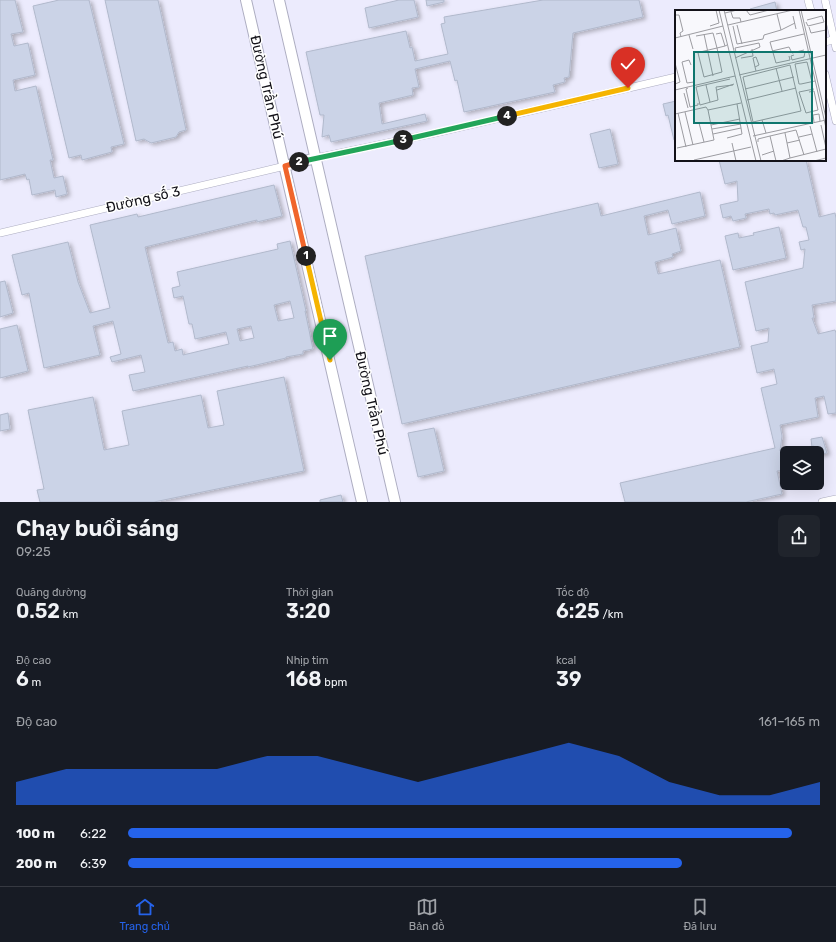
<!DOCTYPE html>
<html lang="vi">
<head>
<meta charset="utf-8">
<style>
  :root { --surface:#171b24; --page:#20242c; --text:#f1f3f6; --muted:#9ea1a6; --line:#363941; --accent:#2563eb }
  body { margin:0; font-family:Rubik,sans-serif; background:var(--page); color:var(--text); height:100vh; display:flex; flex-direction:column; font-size:15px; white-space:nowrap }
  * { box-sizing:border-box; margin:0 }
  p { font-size:13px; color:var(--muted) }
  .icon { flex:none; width:22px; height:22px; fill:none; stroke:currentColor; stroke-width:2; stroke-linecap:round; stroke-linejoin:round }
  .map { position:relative; height:502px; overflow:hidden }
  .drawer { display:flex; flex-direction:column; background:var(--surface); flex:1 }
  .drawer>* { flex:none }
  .buttons { position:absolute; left:780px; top:446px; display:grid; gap:8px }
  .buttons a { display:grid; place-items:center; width:44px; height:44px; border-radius:6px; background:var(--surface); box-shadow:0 4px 16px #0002; font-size:20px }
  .pin { position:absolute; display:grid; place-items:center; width:34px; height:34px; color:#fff; margin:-41px -17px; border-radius:50% 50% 50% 0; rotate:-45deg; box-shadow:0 0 4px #0007 }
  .pin .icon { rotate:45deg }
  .km { position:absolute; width:20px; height:20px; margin:-10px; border-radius:50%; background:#222; color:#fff; font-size:11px; line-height:20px; text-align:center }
  .round { display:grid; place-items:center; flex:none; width:42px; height:42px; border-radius:6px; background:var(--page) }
  .head { display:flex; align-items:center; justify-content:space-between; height:68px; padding:0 16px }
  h1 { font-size:22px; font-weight:600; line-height:30px }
  .metrics { display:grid; grid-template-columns:repeat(3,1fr); gap:6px; height:68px; padding:4px 16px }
  .metrics div { display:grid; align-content:center }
  .metrics b { font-size:20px; font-weight:600 }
  .metrics small { font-size:11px; font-weight:400 }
  .metrics p { font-size:11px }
  .chart { height:112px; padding:8px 16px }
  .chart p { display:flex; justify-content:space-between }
  .chart svg { width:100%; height:72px; margin-top:4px; fill:var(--accent); opacity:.7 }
  ul { padding:0 16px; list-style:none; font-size:13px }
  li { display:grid; grid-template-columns:64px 48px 1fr; align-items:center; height:30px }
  li i { height:10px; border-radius:5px; background:var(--accent) }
  .tabs { display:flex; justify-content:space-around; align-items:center; height:56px; border-top:1px solid var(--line); background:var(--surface); font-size:11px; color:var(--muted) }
  .tabs a { display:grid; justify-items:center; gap:2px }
  .tabs .active { color:var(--accent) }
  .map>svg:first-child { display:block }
</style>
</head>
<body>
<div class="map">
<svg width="836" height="502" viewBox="0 0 836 502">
  <defs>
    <filter id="shadow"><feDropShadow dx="3" dy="2" stdDeviation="2" flood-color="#0004"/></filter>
  </defs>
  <rect width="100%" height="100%" fill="#f8f8fc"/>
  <!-- built -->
  <path fill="#ecebfd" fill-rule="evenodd" d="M0 0H836V502H0ZM676 11H825V160H676ZM787 453H817V483H787Z"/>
  <!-- building -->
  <g fill="#cbd3e7" stroke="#b1b9cc" fill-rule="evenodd" filter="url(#shadow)">
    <polygon points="0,0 15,0 23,32 11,34 14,46 28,43 35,75 13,80 15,91 36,86 53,160 50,160 54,178 63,176 67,194 56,197 55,190 32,195 29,179 27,180 25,174 0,180"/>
    <polygon points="59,0 89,0 124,144 111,147 112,152 82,160 81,155 69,158 33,6"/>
    <polygon points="105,0 158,0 186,130 179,132 176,137 151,143 144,139 136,141"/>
    <polygon points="399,0 414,0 418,17 369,28 365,8"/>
    <polygon points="426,0 444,0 444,2 427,6"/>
    <polygon points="543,0 639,0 643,17 573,33 569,77 564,78 565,82 553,85 555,92 464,112 457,80 455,81 450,61 415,69 419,87 412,88 413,95 379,103 382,124 425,114 427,121 331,142 329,135 322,137 324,115 320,115 306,52 406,31 410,48 412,47 415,61 448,54 441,24 445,23 444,17"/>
    <polygon points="775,2 777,11 750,11 750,9"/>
    <polygon points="676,101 676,139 674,140 668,115 666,116 663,104"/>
    <polygon points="610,129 618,164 599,168 590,134"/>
    <polygon points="719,160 806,160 819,217 835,213 836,218 836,301 812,305 814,318 812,318 818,334 835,330 836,333 836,413 828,414 824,396 815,398 818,417 780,425 782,436 780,451 782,451 784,462 786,462 787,470 777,471 782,494 746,502 625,502 620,483 775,448 761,388 777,384 774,369 757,373 751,346 768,342 769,328 756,331 745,282 803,268 805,249 801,250 799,242 809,240 806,227 803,227 798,210 775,215 774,213 770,214 769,209 745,214 746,218 733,221 731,216 723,218 720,205 738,201 737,181 725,184"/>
    <path d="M274 185 282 216 257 222V220L145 247 168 343 173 342 175 351 182 349 183 355 229 344 226 332 195 339 192 324H189L183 296 174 298 172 288 180 286 177 272 278 249 277 244 290 241 306 311H305L313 349 303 351V354L286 357V358L248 367V366L133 391 129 375 145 372 141 355 112 362 110 357 121 354 113 321 93 326 100 355 44 368 29 293 22 295 12 255 68 242 78 282 90 313 110 308 90 225 137 214 138 217ZM290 301 294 318 278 321 274 305ZM251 326 254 338 240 341 237 329Z"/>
    <polygon points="700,192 705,216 672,224 668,210 644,216 648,235 676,228 681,251 672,254 673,257 655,262 658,274 720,260 740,347 402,424 365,256 598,203 601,216"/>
    <polygon points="779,227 786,258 733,270 725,236 738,233 739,238 754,235 753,233"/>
    <polygon points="5,281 13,313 0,317 0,282"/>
    <polygon points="17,325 28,371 0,378 0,329"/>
    <polygon points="284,377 304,471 154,502 40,502 37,490 44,489 28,410 93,397 104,450 129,445 122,411 201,395 208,428 224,425 217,391"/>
    <polygon points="8,413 10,429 0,431 0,415"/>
    <polygon points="434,428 444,471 418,477 408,433"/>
    <polygon points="822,437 827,453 817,455 814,446 812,447 811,439"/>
    <polygon points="341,495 343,502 320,502 320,500"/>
  </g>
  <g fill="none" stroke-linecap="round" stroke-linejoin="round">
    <!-- minor casing -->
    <g stroke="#adadc1" stroke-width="8">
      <g id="minor">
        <polyline points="808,0 811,11"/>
        <polyline points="825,0 836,48"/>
        <polyline points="825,42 836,39"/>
        <polyline points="825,74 836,121"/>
        <polyline points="316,158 435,133 676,77"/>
        <polyline points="0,233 285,166"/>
        <polyline points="822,502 836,499"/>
      </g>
    </g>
    <!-- secondary casing -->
    <g stroke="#adadc1" stroke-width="12">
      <g id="secondary">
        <polyline points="246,0 362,502"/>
        <polyline points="279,0 395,502"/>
        <polyline points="285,166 316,158"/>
      </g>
    </g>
    <!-- minor -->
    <use href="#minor" stroke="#fff" stroke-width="7"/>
    <!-- secondary -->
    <use href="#secondary" stroke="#fff" stroke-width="10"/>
  </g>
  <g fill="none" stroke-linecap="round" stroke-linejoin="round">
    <!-- split-1 casing -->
    <g stroke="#fff" stroke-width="8">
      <polyline id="split-1" points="306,256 330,360"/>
    </g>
    <!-- split-2 casing -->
    <g stroke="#fff" stroke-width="8">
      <polyline id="split-2" points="299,162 285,166 306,256"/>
    </g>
    <!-- split-3 casing -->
    <g stroke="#fff" stroke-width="8">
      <polyline id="split-3" points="299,162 403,140"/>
    </g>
    <!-- split-4 casing -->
    <g stroke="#fff" stroke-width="8">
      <polyline id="split-4" points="403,140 507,116"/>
    </g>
    <!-- split-5 casing -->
    <g stroke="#fff" stroke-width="8">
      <polyline id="split-5" points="507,116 628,88"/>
    </g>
    <!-- split-1 -->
    <use href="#split-1" stroke="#f5b400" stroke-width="5"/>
    <!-- split-2 -->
    <use href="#split-2" stroke="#f0652b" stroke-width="5"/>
    <!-- split-3 -->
    <use href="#split-3" stroke="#22a559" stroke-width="5"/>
    <!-- split-4 -->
    <use href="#split-4" stroke="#22a559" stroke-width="5"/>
    <!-- split-5 -->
    <use href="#split-5" stroke="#f5b400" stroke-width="5"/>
  </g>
  <g text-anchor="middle" stroke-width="3" stroke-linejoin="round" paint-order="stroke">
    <!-- street labels -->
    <g font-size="14" fill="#131219" stroke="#fff">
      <text transform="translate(267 87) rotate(77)" y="5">Đường Trần Phú</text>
      <text transform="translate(143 199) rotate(-13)" y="5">Đường số 3</text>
      <text transform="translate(372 403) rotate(77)" y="5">Đường Trần Phú</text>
    </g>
  </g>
  <!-- overview -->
  <g transform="translate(675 10)">
    <rect width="151" height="151" fill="#f8f8fc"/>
    <path fill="none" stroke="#9c9ca1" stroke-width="1" d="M44 0 81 151M49 0 86 151M71 0 75 5 94 0M124 0 151 118M126 0 151 108M56 2 58 8H65L66 12M50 3 62 0M0 5H4L8 21 5 23 6 27M118 6 121 19M131 12 133 16 149 12 147 6 132 10M53 15 118 0M62 15 67 34M35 16 44 13 41 0M58 16 62 34 88 29 89 25 106 20 102 4M134 17 136 23 151 20M106 20 120 13M29 24 38 66M41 24 46 23 50 36M14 25 18 39M21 26 38 23 42 38 47 62 29 67 23 43 25 42 42 38 50 36 52 35M0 28 48 16M97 41 114 37 117 43 129 40M119 45 116 46 117 50 129 47 130 42 133 41M114 46 115 50 101 53 95 32 129 24M60 48 85 37 84 33 60 38 61 42M66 48 78 46 77 39M16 55 14 50 7 52 12 73 19 72M115 55 126 101 78 112 68 67ZM80 57 84 55 81 47 78 48 80 57 81 61M101 58 107 81M64 65 151 45M55 69 21 77 25 95 43 90 41 77 58 75M137 72 132 52 120 54 124 74H126L140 71M0 74 5 72 0 53M31 75 35 92M13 78 11 79 15 97 23 95V93M70 79 119 67M0 80 60 66M42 80 59 74M134 82 139 81 143 100 131 103 124 82 139 79M9 83 13 98M72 90 121 78M10 102 18 135M3 103 11 137M0 104 31 97 33 100M87 110 91 123M139 112 138 105 144 104 145 111M24 113 29 132M36 115 65 109M146 115 151 138M135 116 142 142M37 119 66 114M38 124 66 118M78 126 151 110M124 127 137 124M52 128 67 124 62 94M83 132V129L95 126M57 133 61 151M112 133 125 130M2 138 39 130 33 100 66 93M87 145 99 141M115 148 151 139M19 150 76 137M101 151 95 126 121 120 129 145M106 151 115 148 110 123M139 151 151 148"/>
    <path fill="#0f766e" fill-opacity="0.15" stroke="#0f766e" stroke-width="2" d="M19 42H137V113H19Z"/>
    <rect width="151" height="151" fill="none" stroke="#131219" stroke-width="2"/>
  </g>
</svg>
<div class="buttons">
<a><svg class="icon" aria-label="layers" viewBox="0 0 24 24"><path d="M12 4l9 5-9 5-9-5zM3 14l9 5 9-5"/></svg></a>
</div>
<div class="pin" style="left:330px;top:360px;background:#1e9e55"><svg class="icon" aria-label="arrive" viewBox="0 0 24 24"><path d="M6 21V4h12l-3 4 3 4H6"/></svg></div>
<div class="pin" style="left:628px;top:88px;background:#d93025"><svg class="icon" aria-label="check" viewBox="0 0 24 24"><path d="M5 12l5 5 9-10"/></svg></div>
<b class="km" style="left:306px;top:256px">1</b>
<b class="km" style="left:299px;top:162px">2</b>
<b class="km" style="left:403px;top:140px">3</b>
<b class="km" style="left:507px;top:116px">4</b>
</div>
<section class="drawer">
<div class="head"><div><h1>Chạy buổi sáng</h1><p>09:25</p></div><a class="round"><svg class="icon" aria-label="share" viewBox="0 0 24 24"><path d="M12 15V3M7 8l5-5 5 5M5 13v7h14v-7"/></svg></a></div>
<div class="metrics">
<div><p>Quãng đường</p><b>0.52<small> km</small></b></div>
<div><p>Thời gian</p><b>3:20</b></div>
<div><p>Tốc độ</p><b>6:25<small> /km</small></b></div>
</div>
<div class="metrics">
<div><p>Độ cao</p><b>6<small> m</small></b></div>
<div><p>Nhịp tim</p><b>168<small> bpm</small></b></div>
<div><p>kcal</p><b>39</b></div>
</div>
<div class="chart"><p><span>Độ cao</span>161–165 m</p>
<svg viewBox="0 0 160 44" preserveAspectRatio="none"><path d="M0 44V30L10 22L20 22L30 22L40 22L50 14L60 14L70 22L80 30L90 22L100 14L110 6L120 14L130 30L140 38L150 38L160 30V44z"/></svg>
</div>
<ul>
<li><b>100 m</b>6:22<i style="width:96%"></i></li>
<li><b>200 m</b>6:39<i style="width:80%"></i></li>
</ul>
</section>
<nav class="tabs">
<a class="active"><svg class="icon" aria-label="home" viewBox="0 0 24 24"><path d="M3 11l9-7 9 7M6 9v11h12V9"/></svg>Trang chủ</a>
<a><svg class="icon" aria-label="map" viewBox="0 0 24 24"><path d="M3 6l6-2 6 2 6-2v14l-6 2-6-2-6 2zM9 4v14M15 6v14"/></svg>Bản đồ</a>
<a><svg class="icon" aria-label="saved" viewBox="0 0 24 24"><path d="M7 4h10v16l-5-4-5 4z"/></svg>Đã lưu</a>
</nav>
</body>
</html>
